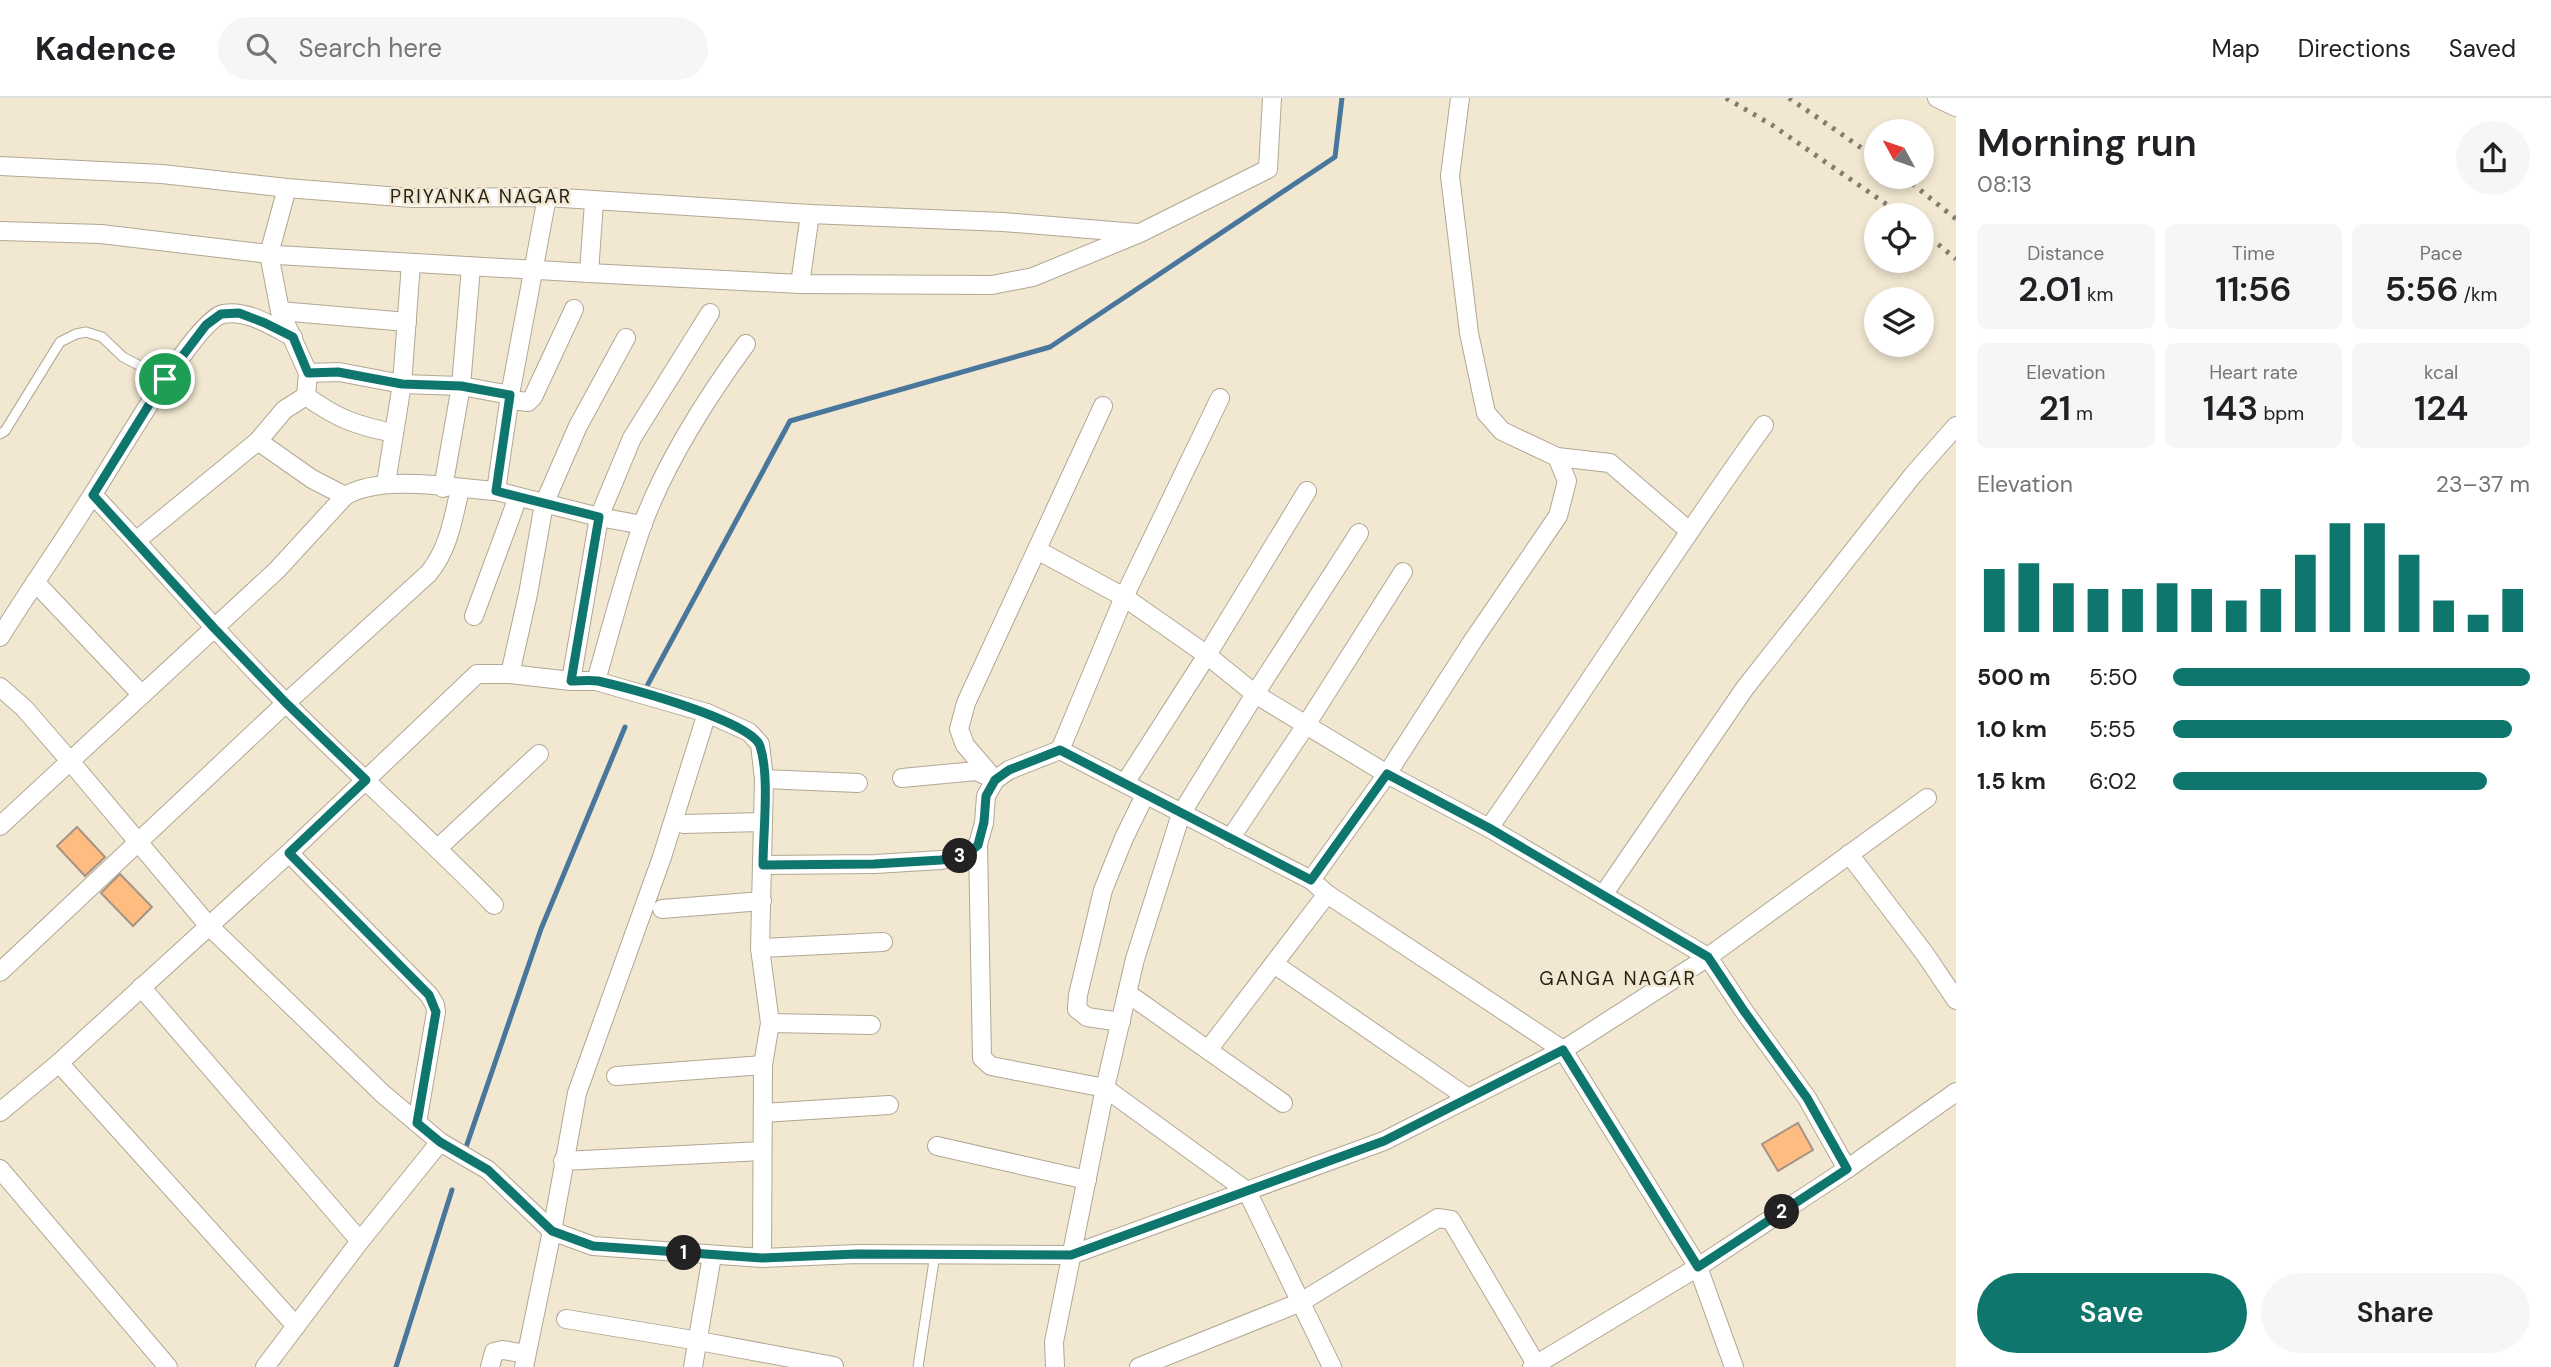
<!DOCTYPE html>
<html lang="en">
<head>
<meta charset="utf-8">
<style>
  :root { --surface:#fff; --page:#f6f6f6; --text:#202124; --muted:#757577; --line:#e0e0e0; --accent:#0f766e }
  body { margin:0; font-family:"DM Sans",sans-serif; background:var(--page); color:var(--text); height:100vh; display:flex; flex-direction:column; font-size:26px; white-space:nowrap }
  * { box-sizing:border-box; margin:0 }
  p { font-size:23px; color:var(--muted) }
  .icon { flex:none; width:38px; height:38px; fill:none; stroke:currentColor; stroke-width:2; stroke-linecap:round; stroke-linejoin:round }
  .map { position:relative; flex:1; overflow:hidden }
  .drawer { display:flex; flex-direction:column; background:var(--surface); width:595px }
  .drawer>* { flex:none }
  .needle { width:46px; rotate:310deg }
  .buttons { position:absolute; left:1864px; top:21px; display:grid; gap:14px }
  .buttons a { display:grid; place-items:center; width:70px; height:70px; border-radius:50%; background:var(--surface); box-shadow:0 4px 10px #0003; font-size:35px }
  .pin { position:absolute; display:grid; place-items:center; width:60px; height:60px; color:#fff; margin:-30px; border:4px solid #fff; border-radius:50%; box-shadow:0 2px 7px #0007 }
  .km { position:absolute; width:35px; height:35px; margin:-18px; border-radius:50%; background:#222; color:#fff; font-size:19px; line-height:35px; text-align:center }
  .round { display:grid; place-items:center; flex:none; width:74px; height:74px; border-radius:37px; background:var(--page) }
  .headline { display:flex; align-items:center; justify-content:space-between; height:119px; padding:0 21px }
  h1 { font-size:38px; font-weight:600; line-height:52px }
  .stats { display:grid; grid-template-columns:repeat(3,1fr); gap:10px; height:119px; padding:7px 21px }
  .stats div { display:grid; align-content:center; border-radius:10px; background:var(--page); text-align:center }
  .stats b { font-size:35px; font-weight:600 }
  .stats small { font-size:19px; font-weight:400 }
  .stats p { font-size:19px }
  .chart { height:196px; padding:14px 21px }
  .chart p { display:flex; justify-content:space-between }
  .chart svg { width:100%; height:126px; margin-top:7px; stroke:var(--accent); stroke-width:6 }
  .action { display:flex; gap:14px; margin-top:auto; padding:14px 21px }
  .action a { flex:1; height:80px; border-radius:42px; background:var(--accent); color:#fff; font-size:28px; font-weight:600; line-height:80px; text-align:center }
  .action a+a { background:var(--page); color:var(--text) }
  ul { padding:0 21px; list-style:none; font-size:23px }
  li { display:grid; grid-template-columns:112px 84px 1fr; align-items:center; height:52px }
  li i { height:18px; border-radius:9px; background:var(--accent) }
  header { display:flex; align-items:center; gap:42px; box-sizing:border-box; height:98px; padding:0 35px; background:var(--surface); border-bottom:2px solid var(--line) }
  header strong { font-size:33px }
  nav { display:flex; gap:38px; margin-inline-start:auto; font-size:24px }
  .search { width:490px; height:63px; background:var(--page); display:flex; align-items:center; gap:18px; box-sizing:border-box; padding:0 24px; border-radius:38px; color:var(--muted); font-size:26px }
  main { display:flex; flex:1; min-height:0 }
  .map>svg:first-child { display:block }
</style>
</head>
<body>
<header>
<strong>Kadence</strong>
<div class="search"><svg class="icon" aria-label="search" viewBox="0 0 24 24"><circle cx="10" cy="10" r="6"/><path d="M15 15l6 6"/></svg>Search here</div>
<nav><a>Map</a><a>Directions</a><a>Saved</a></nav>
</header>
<main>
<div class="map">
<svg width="1956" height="1269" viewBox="0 0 1956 1269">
  <rect width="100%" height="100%" fill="#f2e8d2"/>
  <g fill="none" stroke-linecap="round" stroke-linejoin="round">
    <!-- stream -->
    <g stroke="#49779c" stroke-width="5">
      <polyline points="647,588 790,323 1050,249 1335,59 1342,0"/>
      <polyline points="464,1055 541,831 625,629"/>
      <polyline points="396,1269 452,1092"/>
    </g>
  </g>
  <!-- building -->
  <g fill="#ffbc80" stroke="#a59485" stroke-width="2">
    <polygon points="77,729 105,759 85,778 57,748"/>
    <polygon points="120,776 152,809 133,828 101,795"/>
    <polygon points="1798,1025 1813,1052 1778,1073 1762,1046"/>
  </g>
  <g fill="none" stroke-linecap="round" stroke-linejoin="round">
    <!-- lane casing -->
    <g stroke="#b1a793" stroke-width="11">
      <g id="lane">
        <polyline points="0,336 5,333 60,244 76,236 86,234 102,239 123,259 165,281"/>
        <polyline points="918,1269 935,1156"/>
      </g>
    </g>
    <!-- street casing -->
    <g stroke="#b1a793" stroke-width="20">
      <g id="street">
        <polyline points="1937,0 1956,9"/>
        <polyline points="0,68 162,76 287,90"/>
        <polyline points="0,133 101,136 277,157 589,175 800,186 992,187 1033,179 1140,135 1268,71 1272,0"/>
        <polyline points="589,175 594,104"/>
        <polyline points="800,186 810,116"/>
        <polyline points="280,213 407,224"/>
        <polyline points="308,275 339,274 402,286 461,288 510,297"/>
        <path d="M306 298C336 320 357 328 394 335"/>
        <polyline points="510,302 528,304 533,299 574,211"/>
        <path d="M1764 327C1669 459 1582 597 1489 730L1387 676 1255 596 1207 557 1124 499 1060 652 1311 782 1327 796 1563 952 1708 859 1927 700"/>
        <polyline points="1557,359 1610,365 1688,432"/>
        <polyline points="386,385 402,286 411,165"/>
        <polyline points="443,390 461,288 471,169"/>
        <polyline points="496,393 599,419 643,427"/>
        <path d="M93 397C158 465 218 537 284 603 353 673 426 737 494 807"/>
        <polyline points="345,398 312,381 258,343 284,312 306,298 308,275 280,213 269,156 287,90 412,100 547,99 810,116 1003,124 1137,135"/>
        <polyline points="136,443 258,343"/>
        <polyline points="1037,452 1124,499 1220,300"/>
        <polyline points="35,484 142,597"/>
        <polyline points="474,518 518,399"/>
        <path d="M0 539C30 491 63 444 93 396 113 366 195 222 223 216 247 211 273 229 293 239"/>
        <polyline points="510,576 528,496 544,406 578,328 626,240"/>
        <polyline points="571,583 599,419 632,340 710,215"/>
        <path d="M596 583C611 531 624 479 642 428 666 363 705 302 746 246"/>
        <polyline points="0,589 24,610 70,663 208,827 383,996 440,1044 488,1072 552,1133 593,1148 762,1160 857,1156 1071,1157 1384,1043 1563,952 1698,1169 1734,1269"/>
        <polyline points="902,680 976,673 992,680"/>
        <polyline points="764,681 858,685"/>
        <polyline points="995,682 965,647 959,631 966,605 1103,308"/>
        <polyline points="1125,685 1207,557 1307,393"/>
        <polyline points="683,726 762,724"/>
        <path d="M0 728 277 472 345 398C382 376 452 390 496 393L510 297 547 99"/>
        <polyline points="1489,730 1708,859 1744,913 1807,1000 1847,1071"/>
        <polyline points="1230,741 1306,627 1403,474"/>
        <polyline points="978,746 982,960 991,968 1105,990 1247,1093 1332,1269"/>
        <polyline points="438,750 539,656"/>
        <polyline points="289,755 429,897 435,907 436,914 417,1025"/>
        <polyline points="1849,756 1925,856 1956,902"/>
        <polyline points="763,767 875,766 941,762 967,757 978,746 984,725 986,698 995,682 1009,672 1060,652"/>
        <polyline points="1311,782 1387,676 1474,541 1558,418 1567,383 1557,359 1502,333 1486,315 1469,235 1450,78 1460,0"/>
        <polyline points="1603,797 1745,590 1913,377 1956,328"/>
        <polyline points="662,811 762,803"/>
        <polyline points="760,850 883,844"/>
        <polyline points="1274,866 1468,1000"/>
        <path d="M0 874 286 605 429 475C449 450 453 421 460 391"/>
        <polyline points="141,889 360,1143"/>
        <polyline points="1127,895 1283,1005"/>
        <polyline points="1121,924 1087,919 1077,911 1078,897 1103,792 1124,740 1145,697"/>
        <polyline points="770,925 871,927"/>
        <polyline points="1208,952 1327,796"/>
        <polyline points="59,965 296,1228"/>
        <polyline points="616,978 763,967"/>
        <polyline points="0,1014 59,965 289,755 477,576 510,576 571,583 596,583 707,615 749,634 760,646 764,681 760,850 770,925 763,967 762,1160"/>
        <polyline points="763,1015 889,1007"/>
        <polyline points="937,1048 1087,1082"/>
        <polyline points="563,1063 762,1053"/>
        <polyline points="0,1071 168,1269"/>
        <polyline points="566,1221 699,1243 834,1268"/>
        <polyline points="265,1269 360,1143 440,1044"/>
        <polyline points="490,1269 494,1254 503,1252 526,1256"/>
        <polyline points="524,1269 552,1133 577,995 662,759 707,615"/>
        <polyline points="693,1269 712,1158"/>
        <polyline points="1055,1269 1054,1244 1105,990 1135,861 1181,716 1255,596 1359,435"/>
        <polyline points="1139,1269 1301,1204 1438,1120 1451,1122 1536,1266"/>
        <polyline points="1532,1269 1698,1169 1847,1071 1956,994"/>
      </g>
    </g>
    <!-- lane -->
    <use href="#lane" stroke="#fff" stroke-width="9"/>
    <!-- street -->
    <use href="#street" stroke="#fff" stroke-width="18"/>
    <!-- rail -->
    <g stroke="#847d6e" stroke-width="5" stroke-dasharray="3.5 7" stroke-linecap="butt">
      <polyline points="1726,0 1772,27 1902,117"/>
      <polyline points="1789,0 1876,60"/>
      <polyline points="1904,79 1956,121"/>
      <polyline points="1922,133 1956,161"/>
    </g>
  </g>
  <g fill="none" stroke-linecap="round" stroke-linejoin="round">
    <!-- route casing -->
    <g stroke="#fff" stroke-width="14">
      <path id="route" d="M239 215 265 225 293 239 308 275 338 274 402 286 461 288 510 297 496 393 599 419 571 583C580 583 589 582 598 583 626 589 752 623 760 648 770 679 763 733 763 767L874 766 941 762 967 757 978 747 984 724 986 698 995 682 1009 672 1060 652 1311 782 1387 676 1489 730 1708 859 1744 913 1807 1000 1847 1071 1698 1169 1563 952 1384 1043 1071 1157 857 1156 762 1160 593 1148 552 1133 488 1072 440 1044 417 1025 436 914 429 897 289 755 366 682 286 605 214 530 93 397 165 281 206 227 221 216Z"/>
    </g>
    <!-- route -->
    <use href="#route" stroke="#0f766e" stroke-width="9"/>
  </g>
  <g text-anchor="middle" stroke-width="5" stroke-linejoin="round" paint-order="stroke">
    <!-- neighbourhood labels -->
    <g font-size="19" letter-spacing="2" fill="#26221a" stroke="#f2e8d2">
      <text x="481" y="105">PRIYANKA NAGAR</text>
      <text x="1618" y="887">GANGA NAGAR</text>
    </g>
  </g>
</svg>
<div class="buttons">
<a><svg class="needle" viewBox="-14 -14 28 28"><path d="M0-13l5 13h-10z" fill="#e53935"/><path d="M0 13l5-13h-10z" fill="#757577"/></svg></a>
<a><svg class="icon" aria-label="locate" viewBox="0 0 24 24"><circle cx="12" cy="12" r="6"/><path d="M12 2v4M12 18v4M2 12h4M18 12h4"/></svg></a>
<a><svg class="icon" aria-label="layers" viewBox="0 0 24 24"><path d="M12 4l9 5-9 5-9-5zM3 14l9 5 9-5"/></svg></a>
</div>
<div class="pin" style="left:165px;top:281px;background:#1e9e55"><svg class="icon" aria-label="arrive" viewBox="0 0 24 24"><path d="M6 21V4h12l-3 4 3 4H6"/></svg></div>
<b class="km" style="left:684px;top:1155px">1</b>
<b class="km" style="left:1782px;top:1114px">2</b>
<b class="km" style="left:960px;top:758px">3</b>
</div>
<section class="drawer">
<div class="headline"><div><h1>Morning run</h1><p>08:13</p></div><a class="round"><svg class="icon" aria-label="share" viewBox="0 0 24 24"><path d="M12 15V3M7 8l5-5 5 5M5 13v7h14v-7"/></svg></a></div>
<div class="stats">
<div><p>Distance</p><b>2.01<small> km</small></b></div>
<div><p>Time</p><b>11:56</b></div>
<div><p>Pace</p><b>5:56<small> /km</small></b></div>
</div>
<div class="stats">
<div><p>Elevation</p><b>21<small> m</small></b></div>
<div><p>Heart rate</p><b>143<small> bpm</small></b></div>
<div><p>kcal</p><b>124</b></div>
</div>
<div class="chart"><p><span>Elevation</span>23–37 m</p>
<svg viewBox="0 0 160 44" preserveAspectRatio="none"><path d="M5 44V22M15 44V20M25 44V27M35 44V29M45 44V29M55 44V27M65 44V29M75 44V33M85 44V29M95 44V17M105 44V6M115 44V6M125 44V17M135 44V33M145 44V38M155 44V29"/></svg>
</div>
<ul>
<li><b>500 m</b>5:50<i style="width:100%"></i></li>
<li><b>1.0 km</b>5:55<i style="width:95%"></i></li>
<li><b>1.5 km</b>6:02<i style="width:88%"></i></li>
</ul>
<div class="action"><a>Save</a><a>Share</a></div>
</section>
</main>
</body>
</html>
